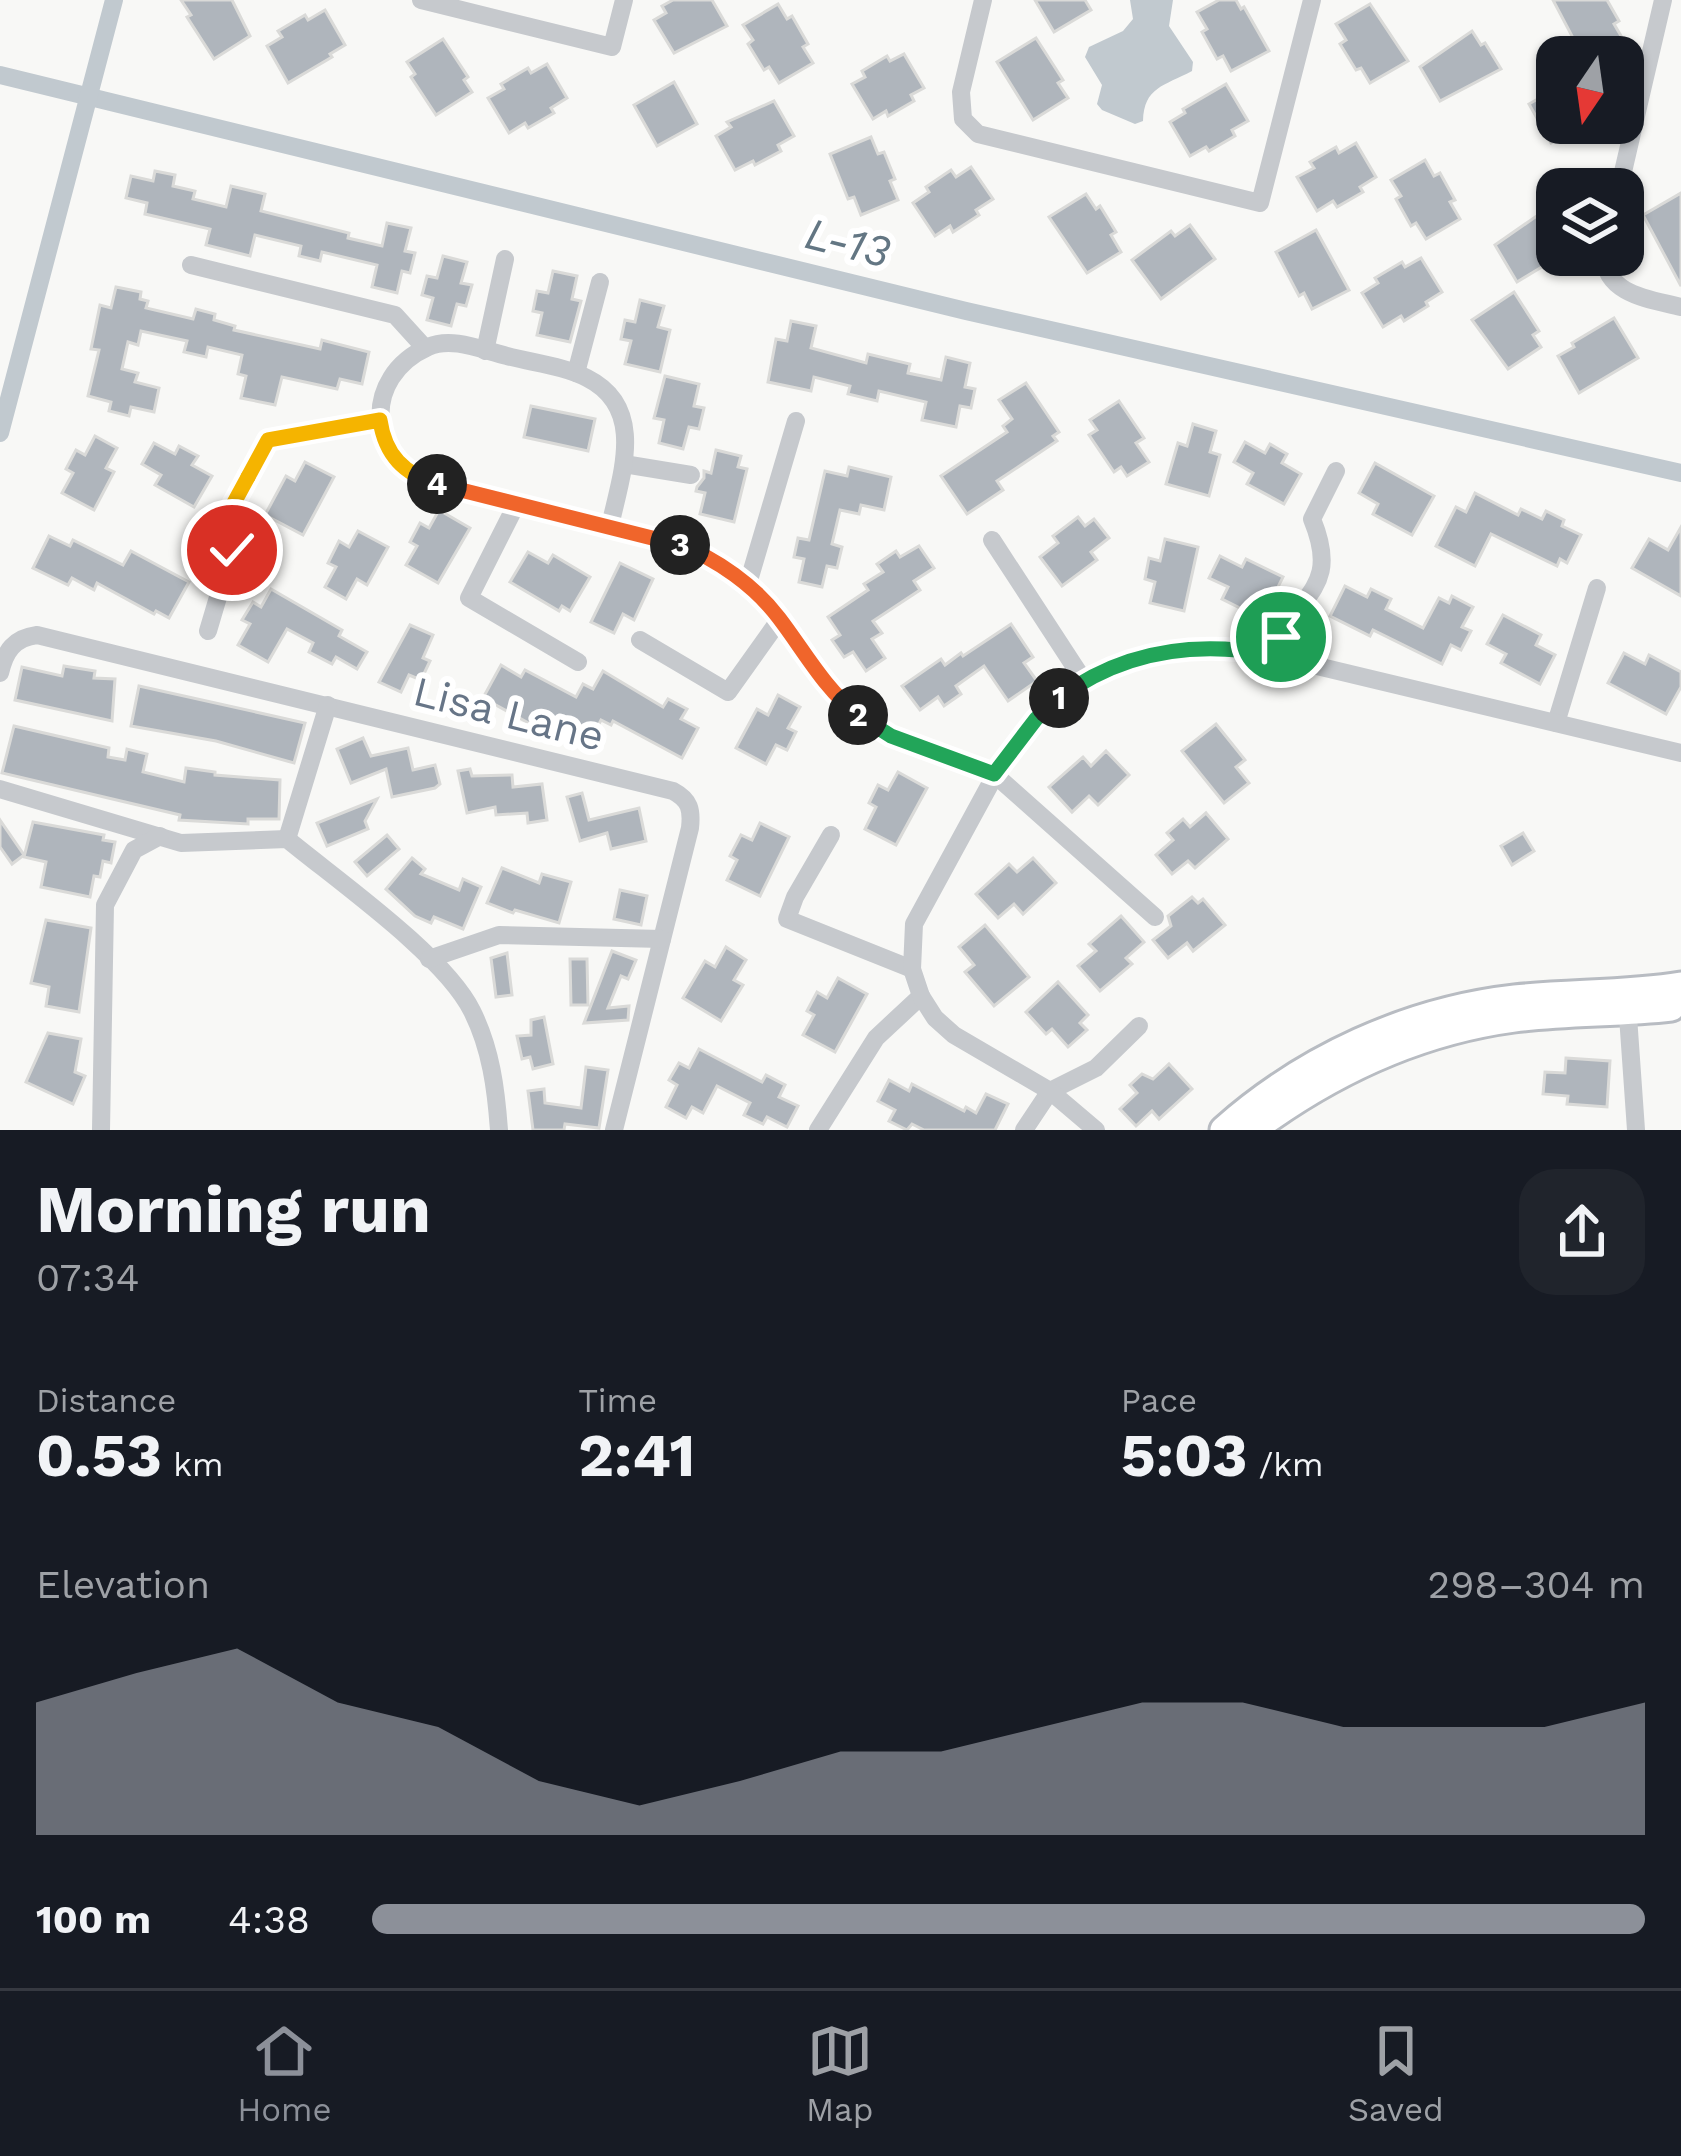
<!DOCTYPE html>
<html lang="en">
<head>
<meta charset="utf-8">
<style>
  :root { --surface:#171b24; --page:#20242c; --text:#f1f3f6; --muted:#9ea1a6; --line:#363941; --accent:#8c9099 }
  body { margin:0; font-family:"Work Sans",sans-serif; background:var(--page); color:var(--text); height:100vh; display:flex; flex-direction:column; font-size:45px; white-space:nowrap }
  * { box-sizing:border-box; margin:0 }
  p { font-size:39px; color:var(--muted) }
  .icon { flex:none; width:66px; height:66px; fill:none; stroke:currentColor; stroke-width:2; stroke-linecap:round; stroke-linejoin:round }
  .map { position:relative; height:1130px; overflow:hidden }
  .drawer { display:flex; flex-direction:column; background:var(--surface); flex:1 }
  .drawer>* { flex:none }
  .needle { width:78px; rotate:193deg }
  .fabs { position:absolute; left:1536px; top:36px; display:grid; gap:24px }
  .fabs a { display:grid; place-items:center; width:108px; height:108px; border-radius:24px; background:var(--surface); box-shadow:0 3px 9px #0004; font-size:60px }
  .pin { position:absolute; display:grid; place-items:center; width:102px; height:102px; color:#fff; margin:-51px; border:6px solid #fff; border-radius:50%; box-shadow:0 3px 12px #0007 }
  .km { position:absolute; width:60px; height:60px; margin:-30px; border-radius:50%; background:#222; color:#fff; font-size:33px; line-height:60px; text-align:center }
  .round { display:grid; place-items:center; flex:none; width:126px; height:126px; border-radius:36px; background:var(--page) }
  .overview { display:flex; align-items:center; justify-content:space-between; height:204px; padding:0 36px }
  h1 { font-size:66px; font-weight:700; line-height:90px }
  .metrics { display:grid; grid-template-columns:repeat(3,1fr); gap:18px; height:204px; padding:12px 36px }
  .metrics div { display:grid; align-content:center }
  .metrics b { font-size:60px; font-weight:700 }
  .metrics small { font-size:33px; font-weight:400 }
  .metrics p { font-size:33px }
  .chart { height:336px; padding:24px 36px }
  .chart p { display:flex; justify-content:space-between }
  .chart svg { width:100%; height:216px; margin-top:12px; fill:var(--accent); opacity:.7 }
  ul { padding:0 36px; list-style:none; font-size:39px }
  li { display:grid; grid-template-columns:192px 144px 1fr; align-items:center; height:90px }
  li i { height:30px; border-radius:15px; background:var(--accent) }
  .tabs { display:flex; justify-content:space-around; align-items:center; height:168px; border-top:3px solid var(--line); background:var(--surface); font-size:33px; color:var(--muted) }
  .tabs a { display:grid; justify-items:center; gap:6px }
  .tabs .on { color:var(--accent) }
  .map>svg:first-child { display:block }
</style>
</head>
<body>
<div class="map">
<svg width="1681" height="1130" viewBox="0 0 1681 1130">
  <rect width="100%" height="100%" fill="#f8f8f6"/>
  <!-- water -->
  <path fill="#c1c9cf" d="M1130 0H1173L1169 26 1193 62 1192 71C1164 86 1144 87 1143 121L1135 124 1102 110 1097 104 1102 85 1085 57 1089 47 1123 31 1133 19Z"/>
  <g fill="none" stroke-linecap="round" stroke-linejoin="round">
    <!-- canal -->
    <g stroke="#c1c9cf" stroke-width="18">
      <polyline points="0,75 966,311 1681,473"/>
      <polyline points="0,433 114,0"/>
    </g>
  </g>
  <!-- building -->
  <g fill="#afb5bc" stroke="#dadad8" stroke-width="3">
    <polygon points="181,0 232,0 250,36 214,59 187,17 191,15"/>
    <polygon points="673,0 712,0 727,26 674,53 654,20 666,13 662,6"/>
    <polygon points="1035,0 1085,0 1091,10 1054,32"/>
    <polygon points="1219,0 1236,0 1241,9 1244,7 1269,51 1231,71 1223,56 1217,59 1202,32 1207,29 1197,12"/>
    <polygon points="1553,0 1607,0 1619,21 1614,24 1624,41 1597,57 1583,57"/>
    <polygon points="778,4 787,19 792,16 808,44 803,47 813,63 779,83 769,67 764,70 748,44 753,40 743,25"/>
    <polygon points="1370,4 1408,61 1370,83 1361,68 1356,70 1340,44 1346,40 1336,24"/>
    <polygon points="325,10 345,45 330,54 332,57 288,83 267,46 282,37 278,31 305,15 308,20"/>
    <polygon points="1472,31 1481,45 1485,43 1501,69 1440,101 1420,67"/>
    <polygon points="1036,38 1063,80 1058,83 1068,98 1033,120 997,62"/>
    <polygon points="443,39 468,77 464,80 472,92 436,115 411,77 415,74 407,62"/>
    <polygon points="904,54 924,88 911,95 914,101 888,116 886,111 873,119 852,84 865,77 862,71 887,56 890,61"/>
    <polygon points="547,64 567,98 551,108 554,113 528,128 525,123 509,133 488,98 504,89 501,84 528,68 531,73"/>
    <polygon points="674,82 697,124 657,146 634,105"/>
    <polygon points="1226,84 1248,121 1232,130 1235,136 1209,151 1206,147 1190,156 1170,122 1185,113 1183,109"/>
    <polygon points="1557,88 1557,123 1598,123 1568,141 1565,136 1551,143 1529,104"/>
    <polygon points="774,101 794,136 778,145 781,151 755,165 753,161 735,170 716,136 731,127 727,122"/>
    <polygon points="871,137 878,154 884,152 895,179 890,181 898,200 861,215 854,197 848,199 830,154"/>
    <polygon points="1356,143 1376,177 1360,187 1363,192 1337,207 1333,201 1317,211 1297,177 1314,168 1310,162 1336,147 1339,153"/>
    <polygon points="1425,160 1434,176 1440,173 1455,200 1450,202 1460,219 1426,239 1416,223 1411,226 1396,199 1401,196 1391,180"/>
    <polygon points="971,167 993,199 976,210 979,215 953,232 950,226 935,236 913,203 929,192 926,187 951,170 956,177"/>
    <polygon points="155,171 175,175 173,186 195,191 193,199 226,207 231,186 265,194 261,211 349,233 348,238 382,246 387,223 411,228 405,251 415,253 410,273 402,271 397,293 372,287 377,265 322,252 320,261 299,256 301,246 255,235 250,256 206,245 210,229 145,214 147,203 126,198 131,176 153,181"/>
    <polygon points="1681,193 1681,286 1643,215"/>
    <polygon points="1086,194 1096,209 1100,206 1116,232 1111,235 1121,252 1087,273 1049,217"/>
    <polygon points="1551,206 1557,215 1557,255 1560,256 1517,282 1495,245"/>
    <polygon points="1190,225 1215,259 1161,299 1132,260 1171,231 1175,236"/>
    <polygon points="1316,230 1349,290 1312,309 1304,293 1299,296 1276,252"/>
    <polygon points="443,256 467,262 461,283 472,285 466,306 457,304 451,326 427,320 433,298 422,295 427,276 437,278"/>
    <polygon points="1421,258 1442,292 1426,302 1428,306 1404,321 1401,316 1383,327 1362,293 1378,283 1375,278 1402,262 1405,267"/>
    <polygon points="553,271 577,276 572,299 581,301 570,342 537,335 542,313 533,311 537,291 548,293"/>
    <polygon points="116,287 141,292 140,299 148,301 146,308 193,319 196,309 215,314 214,320 235,326 234,330 320,349 322,340 369,352 362,384 340,379 337,389 282,377 275,405 241,398 246,376 238,374 242,355 208,347 206,357 184,352 187,341 141,331 138,345 128,342 122,369 138,373 135,382 159,388 154,412 131,407 129,416 109,411 111,402 88,396 99,350 91,349 100,305 111,308"/>
    <polygon points="1514,292 1539,331 1533,335 1541,347 1508,369 1472,320"/>
    <polygon points="640,300 664,306 658,327 670,330 660,372 625,364 631,341 621,339 625,320 635,322"/>
    <polygon points="1614,318 1638,358 1579,393 1558,356 1574,347 1572,343"/>
    <polygon points="791,321 816,326 811,348 866,363 868,354 910,364 908,373 941,380 946,357 970,363 965,387 975,389 971,408 960,406 956,427 922,420 926,402 879,391 877,401 848,394 850,386 814,377 811,391 768,382 776,339 787,341"/>
    <polygon points="665,376 699,384 694,406 704,408 699,429 689,427 683,449 659,443 664,420 654,418"/>
    <polygon points="1026,383 1059,432 1053,436 1057,441 997,481 1003,490 967,514 941,476 1007,432 1003,426 1012,419 999,400"/>
    <polygon points="1119,401 1144,438 1136,443 1149,462 1127,476 1121,467 1114,472 1089,435 1097,430 1090,420"/>
    <polygon points="531,406 595,419 588,451 524,437"/>
    <polygon points="1193,424 1216,431 1210,452 1220,455 1209,496 1166,484 1178,443 1187,446"/>
    <polygon points="95,436 117,448 106,468 114,472 94,510 62,493 73,473 66,469 76,450 85,455"/>
    <polygon points="1245,442 1265,453 1270,444 1287,454 1282,463 1301,474 1284,504 1247,484 1253,473 1234,462"/>
    <polygon points="154,443 175,454 179,446 198,456 192,465 212,476 194,507 155,485 161,475 142,464"/>
    <polygon points="716,450 741,456 738,467 747,469 734,522 700,514 705,493 696,491 697,487 704,478 704,471 711,473"/>
    <polygon points="305,462 334,477 303,535 265,515 286,476 295,481"/>
    <polygon points="1375,463 1434,496 1412,535 1373,514 1378,504 1359,493"/>
    <polygon points="849,467 891,477 884,510 861,505 859,514 840,510 832,544 842,547 837,568 827,566 822,587 799,582 804,559 794,557 798,538 809,540 825,471 847,476"/>
    <polygon points="1475,493 1518,515 1521,509 1542,519 1546,511 1564,520 1562,526 1581,535 1567,563 1560,559 1557,566 1491,534 1475,566 1436,546 1456,507 1466,512"/>
    <polygon points="439,510 470,528 438,583 406,565 417,546 410,542 420,523 429,528"/>
    <polygon points="1078,517 1085,526 1094,519 1109,538 1091,552 1097,560 1062,586 1040,557 1058,543 1053,536"/>
    <polygon points="1681,527 1681,596 1632,568 1649,539 1668,550"/>
    <polygon points="358,531 388,547 367,585 357,579 346,599 325,587 336,567 328,563 339,541 349,547"/>
    <polygon points="49,536 70,546 73,540 123,565 131,551 189,582 169,618 156,611 154,614 97,583 94,590 72,578 68,585 33,568"/>
    <polygon points="1165,539 1198,547 1184,611 1150,603 1155,582 1145,579 1149,558 1160,561"/>
    <polygon points="919,546 934,568 914,581 920,590 873,621 882,633 872,639 885,658 866,671 853,652 844,657 832,640 840,635 828,617 868,590 864,584 883,572 877,564 896,551 900,557"/>
    <polygon points="528,552 548,563 553,555 590,577 570,611 562,606 559,611 510,582"/>
    <polygon points="1220,556 1242,567 1246,559 1283,577 1262,619 1222,599 1228,587 1209,578"/>
    <polygon points="620,563 653,579 634,620 623,614 614,633 591,622"/>
    <polygon points="1345,586 1367,597 1371,589 1391,599 1386,609 1423,628 1439,598 1449,603 1452,596 1473,607 1462,627 1471,631 1461,650 1451,645 1442,664 1373,630 1370,636 1330,616"/>
    <polygon points="271,589 342,630 339,636 367,652 357,669 336,657 332,664 309,652 313,643 287,629 268,662 238,645 250,624 242,620 253,602 261,607"/>
    <polygon points="1503,615 1541,635 1536,645 1555,655 1540,684 1501,663 1506,654 1487,644"/>
    <polygon points="1011,624 1033,657 1024,663 1037,681 1008,701 984,666 956,686 961,694 944,706 938,697 920,710 902,686 941,659 945,665 961,653 963,656"/>
    <polygon points="410,625 433,635 423,658 430,661 421,680 409,675 401,692 379,682"/>
    <polygon points="1624,653 1645,664 1649,655 1681,672 1681,687 1666,714 1608,683"/>
    <polygon points="501,665 521,677 525,670 576,697 583,684 593,689 603,671 663,707 668,699 687,709 681,719 698,728 682,758 613,721 611,725 601,720 591,740 548,717 544,724 534,726 483,698"/>
    <polygon points="64,666 95,671 94,678 115,679 112,721 15,700 22,667 62,676"/>
    <polygon points="139,686 305,723 294,763 216,741 131,726"/>
    <polygon points="778,695 800,707 788,728 796,732 787,750 776,745 766,764 736,748 757,709 768,715"/>
    <polygon points="1216,724 1245,760 1236,767 1249,783 1224,803 1182,751"/>
    <polygon points="14,726 109,748 108,757 125,760 127,749 147,754 143,772 184,782 186,768 215,772 215,775 280,780 279,819 248,819 248,824 179,820 180,815 2,773"/>
    <polygon points="363,738 371,756 408,748 413,770 435,765 440,784 435,788 392,797 386,769 351,783 337,749"/>
    <polygon points="1106,751 1129,775 1098,805 1089,796 1072,812 1049,787 1083,757 1091,766"/>
    <polygon points="470,769 472,776 512,775 513,787 542,784 547,820 528,823 527,813 496,815 495,807 467,813 458,771"/>
    <polygon points="898,772 927,788 896,845 865,829 876,807 869,803 878,785 888,790"/>
    <polygon points="582,793 589,820 639,808 646,841 611,849 607,833 580,841 567,797"/>
    <polygon points="377,799 365,821 368,829 327,846 317,823"/>
    <polygon points="1206,813 1228,839 1195,868 1188,861 1172,874 1156,855 1173,840 1167,833 1183,819 1190,827"/>
    <polygon points="0,820 24,855 12,864 0,847"/>
    <polygon points="33,822 104,835 103,840 115,842 111,863 103,861 100,877 94,876 90,897 41,887 46,862 24,857"/>
    <polygon points="760,823 789,837 760,896 727,880 737,860 730,856 741,835 752,840"/>
    <polygon points="1523,833 1534,851 1512,865 1501,846"/>
    <polygon points="387,835 399,849 367,876 355,862"/>
    <polygon points="412,858 425,869 421,874 459,890 463,879 481,887 463,929 434,917 431,923 415,916 386,889"/>
    <polygon points="1033,858 1056,883 1023,914 1014,904 998,918 976,894 1009,864 1017,872"/>
    <polygon points="502,868 539,883 542,874 571,882 559,923 515,910 513,913 487,903"/>
    <polygon points="620,890 647,896 641,925 614,919"/>
    <polygon points="1192,897 1198,903 1203,899 1225,925 1193,951 1187,943 1168,958 1153,940 1171,926 1168,916"/>
    <polygon points="1121,916 1144,942 1126,958 1132,964 1100,991 1078,966 1096,951 1089,944"/>
    <polygon points="46,920 91,928 79,1012 46,1006 49,987 31,983"/>
    <polygon points="985,925 1029,977 994,1006 965,972 974,965 959,947"/>
    <polygon points="726,947 746,960 734,980 743,985 721,1021 683,998 705,961 715,967"/>
    <polygon points="612,951 636,960 628,979 621,976 608,1008 629,1006 628,1020 584,1023"/>
    <polygon points="507,953 512,995 496,997 491,958"/>
    <polygon points="570,959 587,959 588,1005 571,1005"/>
    <polygon points="838,978 867,994 835,1052 803,1035 814,1015 807,1011 817,992 827,998"/>
    <polygon points="1058,982 1088,1015 1080,1023 1087,1030 1068,1047 1052,1029 1046,1034 1026,1012"/>
    <polygon points="544,1017 553,1064 533,1069 530,1057 522,1059 517,1036 531,1035 531,1020"/>
    <polygon points="48,1033 81,1039 75,1072 85,1076 73,1104 26,1082"/>
    <polygon points="699,1049 762,1082 766,1075 785,1085 779,1097 798,1106 787,1127 767,1117 763,1124 744,1115 750,1103 717,1086 703,1113 692,1107 686,1118 666,1107 677,1085 669,1080 679,1063 689,1068"/>
    <polygon points="1566,1058 1610,1061 1607,1107 1567,1104 1568,1096 1543,1094 1545,1072 1565,1073"/>
    <polygon points="1169,1064 1192,1089 1159,1119 1152,1111 1136,1126 1120,1109 1137,1093 1130,1085 1142,1074 1153,1079"/>
    <polygon points="586,1067 608,1070 599,1128 565,1124 564,1130 533,1130 528,1091 544,1089 545,1103 581,1108"/>
    <polygon points="889,1080 909,1091 912,1084 964,1111 966,1107 976,1113 986,1094 1008,1104 995,1130 924,1130 912,1124 907,1130 889,1121 895,1110 878,1101"/>
  </g>
  <g fill="none" stroke-linecap="round" stroke-linejoin="round">
    <!-- secondary casing -->
    <g stroke="#b8bcc2" stroke-width="33">
      <g id="secondary">
        <path d="M1224 1130C1304 1059 1408 1011 1515 999 1570 993 1626 995 1681 986"/>
        <path d="M1252 1130C1330 1072 1417 1031 1514 1018 1566 1011 1619 1013 1671 1007"/>
      </g>
    </g>
    <!-- street -->
    <g stroke="#c6c9cd" stroke-width="18">
      <polyline points="421,0 612,47 624,0"/>
      <polyline points="983,0 961,92 963,119 978,134 1260,203 1312,0"/>
      <polyline points="1619,189 1663,0"/>
      <path d="M1604 255C1605 295 1650 299 1681 307"/>
      <polyline points="191,265 395,315 425,348"/>
      <polyline points="485,351 505,259"/>
      <polyline points="576,373 600,282"/>
      <polyline points="624,464 691,475"/>
      <polyline points="517,503 469,598 578,662"/>
      <path d="M610 526C621 475 647 408 587 378 564 366 533 363 507 356 482 350 452 336 428 347 361 377 366 462 436 484L665 540 718 563 771 607 827 687 846 706 891 736 994 774 1155 917"/>
      <polyline points="992,540 1084,681"/>
      <polyline points="747,587 796,421"/>
      <polyline points="208,631 232,550 223,523 268,440 380,420"/>
      <polyline points="640,640 728,692 780,619"/>
      <path d="M1278 656C1288 592 1344 597 1312 519L1336 471"/>
      <path d="M0 673C5 651 14 638 37 635L673 791C690 800 692 810 690 828L614 1130"/>
      <polyline points="1556,723 1597,588"/>
      <path d="M0 789 181 843 287 839C338 881 445 956 472 1011 491 1049 496 1089 499 1130"/>
      <polyline points="831,835 795,897 787,919 912,969"/>
      <polyline points="287,839 328,705"/>
      <polyline points="429,959 499,935 662,939"/>
      <polyline points="1627,1002 1636,1130"/>
      <polyline points="101,1130 105,905 134,850 160,836"/>
      <polyline points="818,1130 876,1038 921,996"/>
      <polyline points="1024,1130 1050,1091 1096,1068 1139,1026"/>
      <polyline points="1096,1130 1050,1091 954,1035 935,1018 921,996 912,969 914,924 1006,755 1036,719 1062,696 1106,670 1138,657 1184,648 1242,648 1681,753"/>
    </g>
    <!-- secondary -->
    <use href="#secondary" stroke="#fff" stroke-width="27"/>
  </g>
  <g fill="none" stroke-linecap="round" stroke-linejoin="round">
    <!-- split-1 casing -->
    <g stroke="#fff" stroke-width="24">
      <path id="split-1" d="M1059 698C1125 649 1200 640 1278 656L1281 637"/>
    </g>
    <!-- split-2 casing -->
    <g stroke="#fff" stroke-width="24">
      <polyline id="split-2" points="858,715 891,736 994,774 1036,719 1059,698"/>
    </g>
    <!-- split-3 casing -->
    <g stroke="#fff" stroke-width="24">
      <path id="split-3" d="M680 545C717 559 755 586 779 618 805 652 824 688 858 715"/>
    </g>
    <!-- split-4 casing -->
    <g stroke="#fff" stroke-width="24">
      <polyline id="split-4" points="437,484 680,545"/>
    </g>
    <!-- split-5 casing -->
    <g stroke="#fff" stroke-width="24">
      <path id="split-5" d="M248 477 268 440 380 420C385 455 404 474 437 484"/>
    </g>
    <!-- split-6 casing -->
    <g stroke="#fff" stroke-width="24">
      <polyline id="split-6" points="232,550 223,523 248,477"/>
    </g>
    <!-- split-1 -->
    <use href="#split-1" stroke="#22a559" stroke-width="15"/>
    <!-- split-2 -->
    <use href="#split-2" stroke="#22a559" stroke-width="15"/>
    <!-- split-3 -->
    <use href="#split-3" stroke="#f0652b" stroke-width="15"/>
    <!-- split-4 -->
    <use href="#split-4" stroke="#f0652b" stroke-width="15"/>
    <!-- split-5 -->
    <use href="#split-5" stroke="#f5b400" stroke-width="15"/>
    <!-- split-6 -->
    <use href="#split-6" stroke="#f5b400" stroke-width="15"/>
  </g>
  <g text-anchor="middle" stroke-width="12" stroke-linejoin="round" paint-order="stroke">
    <!-- street labels -->
    <g font-size="42" fill="#677587" stroke="#fff">
      <text transform="translate(509 713) rotate(14)" y="15">Lisa Lane</text>
    </g>
    <!-- water labels -->
    <g font-size="45" font-style="italic" fill="#637683" stroke="#fff">
      <text transform="translate(848 242) rotate(14)" y="16">L-13</text>
    </g>
  </g>
</svg>
<div class="fabs">
<a><svg class="needle" viewBox="-14 -14 28 28"><path d="M0-13l5 13h-10z" fill="#e53935"/><path d="M0 13l5-13h-10z" fill="#9ea1a6"/></svg></a>
<a><svg class="icon" aria-label="layers" viewBox="0 0 24 24"><path d="M12 4l9 5-9 5-9-5zM3 14l9 5 9-5"/></svg></a>
</div>
<div class="pin" style="left:1281px;top:637px;background:#1e9e55"><svg class="icon" aria-label="arrive" viewBox="0 0 24 24"><path d="M6 21V4h12l-3 4 3 4H6"/></svg></div>
<div class="pin" style="left:232px;top:550px;background:#d93025"><svg class="icon" aria-label="check" viewBox="0 0 24 24"><path d="M5 12l5 5 9-10"/></svg></div>
<b class="km" style="left:1059px;top:698px">1</b>
<b class="km" style="left:858px;top:715px">2</b>
<b class="km" style="left:680px;top:545px">3</b>
<b class="km" style="left:437px;top:484px">4</b>
</div>
<section class="drawer">
<div class="overview"><div><h1>Morning run</h1><p>07:34</p></div><a class="round"><svg class="icon" aria-label="share" viewBox="0 0 24 24"><path d="M12 15V3M7 8l5-5 5 5M5 13v7h14v-7"/></svg></a></div>
<div class="metrics">
<div><p>Distance</p><b>0.53<small> km</small></b></div>
<div><p>Time</p><b>2:41</b></div>
<div><p>Pace</p><b>5:03<small> /km</small></b></div>
</div>
<div class="chart"><p><span>Elevation</span>298–304 m</p>
<svg viewBox="0 0 160 44" preserveAspectRatio="none"><path d="M0 44V17L10 11L20 6L30 17L40 22L50 33L60 38L70 33L80 27L90 27L100 22L110 17L120 17L130 22L140 22L150 22L160 17V44z"/></svg>
</div>
<ul>
<li><b>100 m</b>4:38<i style="width:100%"></i></li>
</ul>
</section>
<nav class="tabs">
<a class="on"><svg class="icon" aria-label="home" viewBox="0 0 24 24"><path d="M3 11l9-7 9 7M6 9v11h12V9"/></svg>Home</a>
<a><svg class="icon" aria-label="map" viewBox="0 0 24 24"><path d="M3 6l6-2 6 2 6-2v14l-6 2-6-2-6 2zM9 4v14M15 6v14"/></svg>Map</a>
<a><svg class="icon" aria-label="saved" viewBox="0 0 24 24"><path d="M7 4h10v16l-5-4-5 4z"/></svg>Saved</a>
</nav>
</body>
</html>
